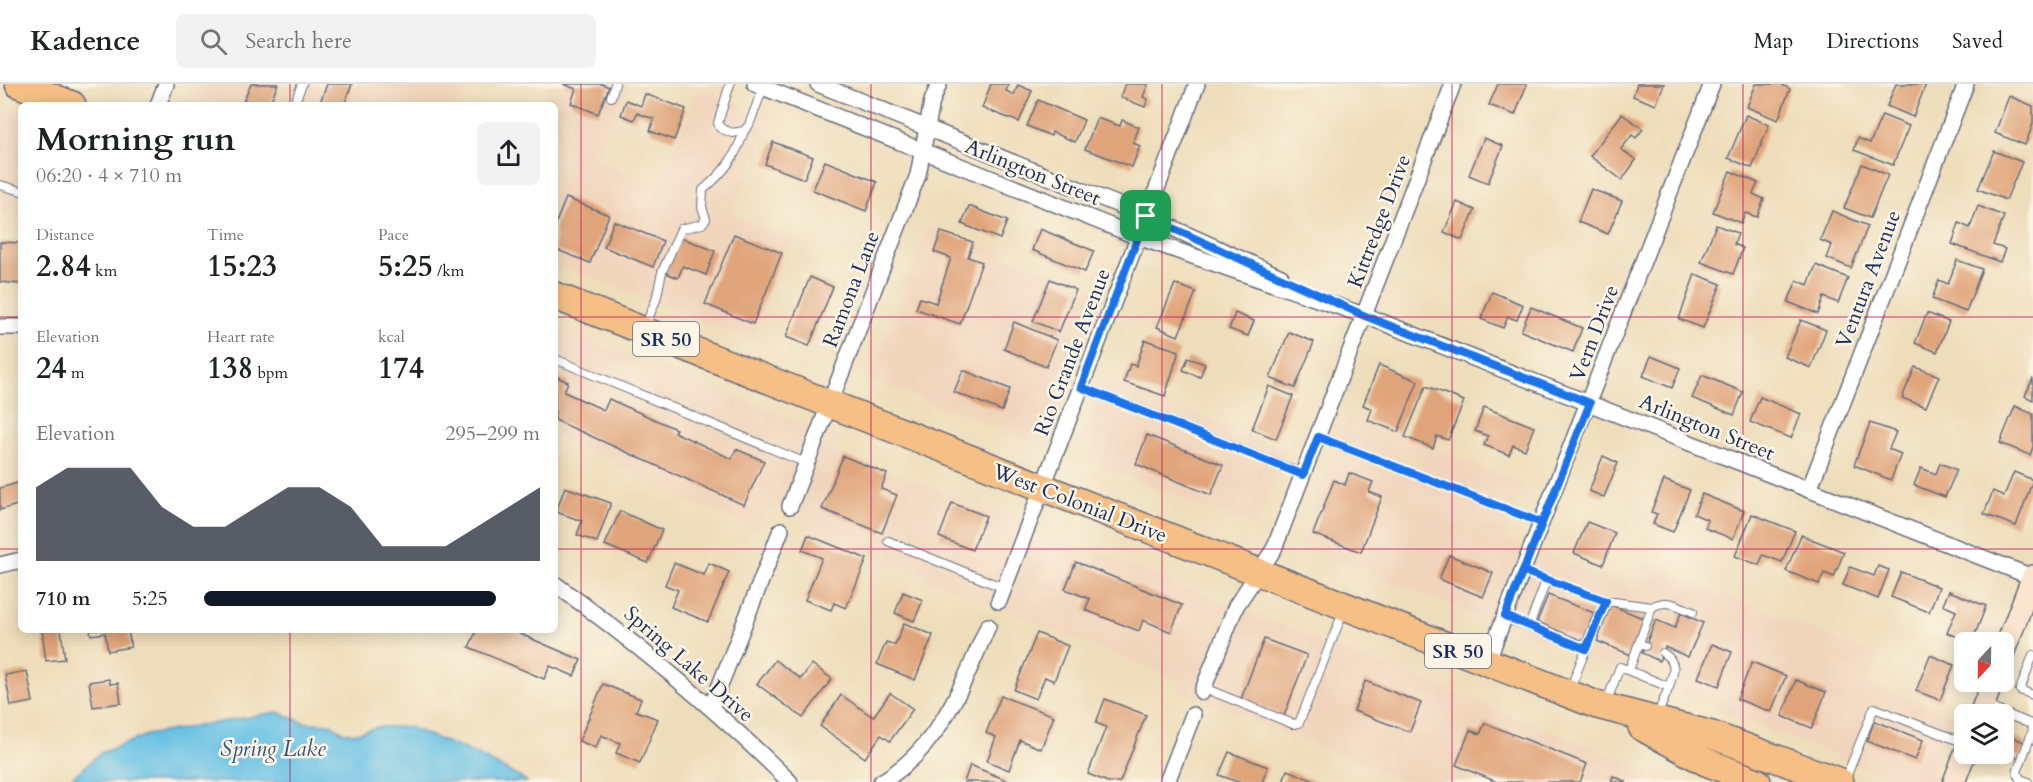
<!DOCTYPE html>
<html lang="en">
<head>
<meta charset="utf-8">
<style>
  :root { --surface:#fff; --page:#f2f2f2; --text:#202124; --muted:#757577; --line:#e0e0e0; --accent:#111827 }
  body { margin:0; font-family:Cardo,serif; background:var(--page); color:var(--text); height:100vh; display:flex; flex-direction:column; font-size:22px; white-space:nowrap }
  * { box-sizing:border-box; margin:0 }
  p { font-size:20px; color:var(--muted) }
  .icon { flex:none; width:33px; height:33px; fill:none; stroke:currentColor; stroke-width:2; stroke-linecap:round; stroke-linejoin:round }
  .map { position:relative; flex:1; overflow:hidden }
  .drawer { position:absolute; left:18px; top:18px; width:540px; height:531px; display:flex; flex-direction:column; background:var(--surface); border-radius:9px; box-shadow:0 3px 15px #0003 }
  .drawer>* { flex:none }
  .needle { width:39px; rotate:202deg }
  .buttons { position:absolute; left:1954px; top:548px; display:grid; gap:12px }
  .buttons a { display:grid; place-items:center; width:60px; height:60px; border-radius:9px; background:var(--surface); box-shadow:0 3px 15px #0003; font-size:30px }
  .pin { position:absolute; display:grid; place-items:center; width:51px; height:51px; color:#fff; margin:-26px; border-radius:12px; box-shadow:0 3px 9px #0006 }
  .round { display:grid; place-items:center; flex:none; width:63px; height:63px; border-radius:9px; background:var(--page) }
  .summary { display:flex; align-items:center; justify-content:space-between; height:102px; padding:0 18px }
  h1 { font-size:33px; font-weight:700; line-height:45px }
  .metrics { display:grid; grid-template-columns:repeat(3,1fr); gap:9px; height:102px; padding:6px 18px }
  .metrics div { display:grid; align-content:center }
  .metrics b { font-size:30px; font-weight:700 }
  .metrics small { font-size:16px; font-weight:400 }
  .metrics p { font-size:16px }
  .chart { height:168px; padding:12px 18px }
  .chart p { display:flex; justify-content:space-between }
  .chart svg { width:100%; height:108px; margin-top:6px; fill:var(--accent); opacity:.7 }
  ul { padding:0 18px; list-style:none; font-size:20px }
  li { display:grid; grid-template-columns:96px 72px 1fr; align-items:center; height:45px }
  li i { height:15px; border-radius:8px; background:var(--accent) }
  header { display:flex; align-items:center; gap:36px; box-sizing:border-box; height:84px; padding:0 30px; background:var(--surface); border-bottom:2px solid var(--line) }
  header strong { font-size:28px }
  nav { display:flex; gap:33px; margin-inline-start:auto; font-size:21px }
  .search { width:420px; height:54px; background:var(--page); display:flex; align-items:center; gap:15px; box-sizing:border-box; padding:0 21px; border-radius:9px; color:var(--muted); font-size:22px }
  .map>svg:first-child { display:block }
</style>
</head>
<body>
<header>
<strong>Kadence</strong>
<div class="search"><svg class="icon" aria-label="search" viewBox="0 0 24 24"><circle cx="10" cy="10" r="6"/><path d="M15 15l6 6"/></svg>Search here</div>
<nav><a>Map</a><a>Directions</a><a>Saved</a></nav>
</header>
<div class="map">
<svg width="2033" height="698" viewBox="0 0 2033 698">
  <rect width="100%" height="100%" fill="#fcf5e5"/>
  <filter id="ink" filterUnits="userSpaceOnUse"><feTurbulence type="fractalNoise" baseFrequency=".0167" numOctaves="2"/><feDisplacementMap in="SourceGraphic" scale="12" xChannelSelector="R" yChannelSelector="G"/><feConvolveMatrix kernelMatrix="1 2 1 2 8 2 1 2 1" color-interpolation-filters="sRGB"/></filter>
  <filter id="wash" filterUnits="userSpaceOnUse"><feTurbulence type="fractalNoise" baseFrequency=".008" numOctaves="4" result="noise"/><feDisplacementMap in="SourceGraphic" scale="24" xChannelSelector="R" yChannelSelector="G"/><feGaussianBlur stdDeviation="1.35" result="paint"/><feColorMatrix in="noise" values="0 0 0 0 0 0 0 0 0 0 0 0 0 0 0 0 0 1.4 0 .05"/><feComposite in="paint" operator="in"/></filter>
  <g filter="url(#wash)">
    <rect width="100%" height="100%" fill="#eeddba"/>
    <!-- built -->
    <g fill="#f0d5bc">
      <polygon points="190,0 470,0 461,21 182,21"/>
      <polygon points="550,0 628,0 597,77 659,103 699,3 771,32 732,131 792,155 752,257 555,180 555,21 542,21"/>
      <polygon points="0,25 21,33 21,132 0,127"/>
      <polygon points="928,141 1094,205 1036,359 870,295"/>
      <polygon points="555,243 839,354 835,366 1681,698 1409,698 1179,607 1182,598 806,446 799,430 789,425 779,422 764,430 757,449 555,351"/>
      <polygon points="1106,295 1287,367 1256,444 1076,372"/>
      <polygon points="1349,331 1524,400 1503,454 1634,506 1645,480 1879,572 1869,598 1955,632 1929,698 1901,698 1299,461"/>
    </g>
    <!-- water -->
    <polygon fill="#67c1e5" stroke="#4178a2" stroke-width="1.5" points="277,628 305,639 331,640 341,647 354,650 377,643 408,643 476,670 528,698 67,698 101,669 147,651"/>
    <g id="blocks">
      <!-- building -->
      <g fill="#e0a47a">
        <polygon points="251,0 278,0 269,21 242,21"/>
        <polygon points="327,0 352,0 344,21 319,21"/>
        <polygon points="563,0 602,0 609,3 598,30 571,19 576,5"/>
        <polygon points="991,0 1009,0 1006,7 1014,11 1018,1 1032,7 1019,38 982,24"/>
        <polygon points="1125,0 1148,0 1143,13 1148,15 1145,23 1120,13"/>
        <polygon points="1498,0 1527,0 1515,31 1489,21"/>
        <polygon points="1637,0 1664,0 1656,21 1633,12"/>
        <polygon points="1756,0 1781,0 1790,5 1778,36 1747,23"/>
        <polygon points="1896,0 1926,0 1913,33 1887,22"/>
        <polygon points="645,10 686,25 674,56 650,47 654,35 637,29 634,36 621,31 626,16 641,22"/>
        <polygon points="2009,12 2033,22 2033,40 2025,61 1995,49"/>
        <polygon points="1038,16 1084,36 1075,58 1052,48 1051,52 1027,42"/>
        <polygon points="1622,30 1643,45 1636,54 1632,51 1621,65 1636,76 1622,96 1590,72"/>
        <polygon points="1746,31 1769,41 1752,84 1728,74"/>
        <polygon points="1882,31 1909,42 1893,81 1854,66 1858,54 1870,59"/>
        <polygon points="1097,34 1120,42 1122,36 1139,43 1133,59 1140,62 1132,83 1085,65"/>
        <polygon points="1484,54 1503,62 1488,99 1469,91"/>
        <polygon points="773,58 813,73 804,95 765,80"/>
        <polygon points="1994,67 2022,78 2006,116 1978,105"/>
        <polygon points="825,77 877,98 866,127 813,106"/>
        <polygon points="1862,80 1888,91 1870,134 1844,124"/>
        <polygon points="1730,87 1758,99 1753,110 1764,115 1757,133 1745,129 1741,139 1713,128"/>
        <polygon points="1591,105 1622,117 1608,150 1578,138"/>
        <polygon points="566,114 609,131 590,179 555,165 555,141"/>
        <polygon points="1457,118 1475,126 1462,156 1444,148"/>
        <polygon points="969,122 1007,137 1000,155 962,140"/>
        <polygon points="1978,122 2004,132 1993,161 2005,165 2000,178 1952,160 1959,139 1970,144"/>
        <polygon points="1832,127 1868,142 1851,184 1827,174 1832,161 1820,156"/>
        <polygon points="614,137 663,157 653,183 604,163"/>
        <polygon points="1716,141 1738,149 1734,160 1743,164 1733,190 1701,178"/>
        <polygon points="1040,145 1094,167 1085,188 1032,166"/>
        <polygon points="941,148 973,158 968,173 982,178 960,240 916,225 920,214 936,219 951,174 934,168"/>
        <polygon points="734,150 782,169 753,240 705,220"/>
        <polygon points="680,153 715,167 706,191 683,182 678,194 666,189"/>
        <polygon points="0,158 21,159 21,200 0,198"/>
        <polygon points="1957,176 1982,185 1966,228 1932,215 1939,196 1948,200"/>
        <polygon points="1816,181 1848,194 1838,219 1824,213 1818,230 1788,218 1797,196 1808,201"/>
        <polygon points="1695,190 1721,200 1703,244 1679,235"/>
        <polygon points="810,193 833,203 809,262 786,253"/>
        <polygon points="1050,195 1076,206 1059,248 1033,237"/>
        <polygon points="1175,200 1196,208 1178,252 1157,243"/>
        <polygon points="1492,208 1523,221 1517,236 1508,233 1503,244 1481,235"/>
        <polygon points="1531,223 1582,244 1573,268 1521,247"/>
        <polygon points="1235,229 1254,237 1248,252 1229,245"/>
        <polygon points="1927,229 1949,238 1937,268 1915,259"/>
        <polygon points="1801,236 1826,246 1811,284 1785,273"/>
        <polygon points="1014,238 1057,256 1046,283 1004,265"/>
        <polygon points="1289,248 1314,258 1295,304 1270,294"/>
        <polygon points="1145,256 1179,267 1165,312 1124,298 1130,280 1136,282"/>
        <polygon points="1651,272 1680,284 1672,304 1643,292"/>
        <polygon points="1188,274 1205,280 1200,293 1183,286"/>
        <polygon points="1379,281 1418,297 1398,348 1368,336 1372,325 1363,321"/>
        <polygon points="1915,283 1939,292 1926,323 1902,314"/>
        <polygon points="963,286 1010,305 1002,327 954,308"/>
        <polygon points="1702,291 1743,308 1734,331 1692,314"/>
        <polygon points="555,292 568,298 564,308 604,326 609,315 676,345 674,348 732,375 736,365 764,377 744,421 555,336"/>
        <polygon points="2033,294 2033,316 2025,312"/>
        <polygon points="1269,302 1293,312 1276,355 1252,345"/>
        <polygon points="1426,302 1464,317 1448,356 1437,352 1433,364 1405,353"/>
        <polygon points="1760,313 1801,330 1791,354 1750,338"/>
        <polygon points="2015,322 2033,330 2033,363 2030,371 2000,359"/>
        <polygon points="1484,323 1534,343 1525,366 1513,361 1509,371 1484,361 1488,352 1475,347"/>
        <polygon points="1870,339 1896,348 1889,365 1901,370 1891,396 1854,381"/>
        <polygon points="1147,351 1223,381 1211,411 1136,380"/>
        <polygon points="843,372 887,390 881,405 897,411 882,449 822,425"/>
        <polygon points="1603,372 1618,379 1604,413 1589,407"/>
        <polygon points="1940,379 1957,386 1945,413 1914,401 1921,384 1936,390"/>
        <polygon points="2014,388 2033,396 2016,442 1984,430 1993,407 2004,412"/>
        <polygon points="1349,389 1373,398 1369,408 1382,413 1361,468 1313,450 1334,396 1345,401"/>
        <polygon points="1664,396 1690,406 1673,448 1653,440 1657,430 1651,428"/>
        <polygon points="21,398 21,420 0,426 0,404"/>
        <polygon points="565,403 611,419 597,458 577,451 582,437 556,428"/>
        <polygon points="1702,410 1744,427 1733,455 1705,444 1708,436 1694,430"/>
        <polygon points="952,419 986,432 972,466 939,453"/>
        <polygon points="620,427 662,446 648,479 605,461"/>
        <polygon points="1752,430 1795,447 1782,478 1763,471 1759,481 1735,472"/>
        <polygon points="1587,438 1615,449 1603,481 1574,469"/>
        <polygon points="808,451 867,475 846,524 834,519 831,526 805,516 822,474 802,466"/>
        <polygon points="1801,451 1844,468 1834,493 1824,489 1819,500 1786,487"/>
        <polygon points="1449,471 1493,489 1483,513 1439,495"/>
        <polygon points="1076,478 1182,521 1171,548 1143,536 1139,547 1085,526 1090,515 1065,505"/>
        <polygon points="674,479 704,491 709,479 729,488 708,538 671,523 678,506 665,501"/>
        <polygon points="1878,482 1889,486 1878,515 1843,501 1850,483 1874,492"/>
        <polygon points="1901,488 1939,503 1929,528 1891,513"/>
        <polygon points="1949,507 1986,522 1972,558 1947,549 1956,527 1943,521"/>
        <polygon points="903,508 923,516 914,537 895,529"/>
        <polygon points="1548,511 1594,529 1583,557 1537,538"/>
        <polygon points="1611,521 1645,535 1631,571 1597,557"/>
        <polygon points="1681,529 1703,539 1688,573 1665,563 1659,577 1642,569 1656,536 1675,544"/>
        <polygon points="904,539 933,551 915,596 877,580 886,558 895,561"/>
        <polygon points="42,546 61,546 65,575 46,577"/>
        <polygon points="90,546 128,546 131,563 108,567 105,549 91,551"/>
        <polygon points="477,546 511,546 581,576 574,592 550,582 544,595 469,563"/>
        <polygon points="1037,549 1068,562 1054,597 1045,593 1036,615 1014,606"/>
        <polygon points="1264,555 1307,571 1284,632 1241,615"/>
        <polygon points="1712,560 1732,568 1719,602 1698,594"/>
        <polygon points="1930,571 1954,581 1940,616 1916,607"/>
        <polygon points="775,576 801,595 812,580 832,595 803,634 757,600"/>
        <polygon points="1752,578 1786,592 1771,628 1737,615"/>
        <polygon points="27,587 33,618 11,622 5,591"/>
        <polygon points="109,595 110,600 118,599 121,619 93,623 89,598"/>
        <polygon points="1796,596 1826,608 1812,644 1782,632"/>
        <polygon points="1365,597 1421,619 1410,648 1354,627"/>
        <polygon points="603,600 641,615 636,627 658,635 640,679 616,669 620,659 601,651 596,664 579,657"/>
        <polygon points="890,609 913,625 890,657 881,651 865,674 820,642 841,611 873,633"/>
        <polygon points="1001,612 1054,632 1041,665 1020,656 1009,686 987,677 996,653 986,649"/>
        <polygon points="1105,615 1146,631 1120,698 1108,698 1088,690 1106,643 1096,639"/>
        <polygon points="1874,637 1923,656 1915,676 1867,657"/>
        <polygon points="1485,639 1587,680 1580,698 1497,698 1456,681 1470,646 1480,650"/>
        <polygon points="2012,653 2026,659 2020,674 2006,668"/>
        <polygon points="1229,668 1268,683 1262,698 1238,698 1219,691"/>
        <polygon points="970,681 1011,698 964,698"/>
        <polygon points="1287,686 1317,698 1283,698"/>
        <polygon points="1613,692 1627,698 1611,698"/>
      </g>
    </g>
  </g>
  <g filter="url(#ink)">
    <use href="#blocks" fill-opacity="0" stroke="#656c7e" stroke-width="1.5"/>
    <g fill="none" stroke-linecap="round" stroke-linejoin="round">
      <!-- lane casing -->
      <g stroke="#656c7e" stroke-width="10">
        <g id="lane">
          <polyline points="730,0 718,39 720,44 732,49 744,47 749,41 763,4"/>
          <polyline points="611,13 615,0"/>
          <polyline points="294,21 302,0"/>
          <polyline points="0,101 21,107"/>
          <path d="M645 242 656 216 662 188 681 145 702 140 706 135 702 123 703 106C724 88 736 73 744 47"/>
          <polyline points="555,275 806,379"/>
          <polyline points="1081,303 1303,390"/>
          <polyline points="1318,353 1542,439"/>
          <polyline points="888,457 1004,504"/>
          <polyline points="1523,487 1606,517 1652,523 1639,559 1645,562"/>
          <path d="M1652 523C1667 514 1678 522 1693 528"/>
          <polyline points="1505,533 1586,565 1570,605"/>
          <polyline points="1529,542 1546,497"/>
          <polyline points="1586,565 1606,517"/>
          <polyline points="2033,571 2020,606 2033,611"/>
          <polyline points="1629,586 1639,559"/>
          <polyline points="1204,604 1293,640 1299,639 1344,526"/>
          <path d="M1606 619 1620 583 1669 603C1674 588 1678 579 1663 569"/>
          <polyline points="1986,622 2031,640 2033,646 2017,688 2020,695 2028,698"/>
          <polyline points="1657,632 1669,603"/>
          <polyline points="1845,696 1874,624 1965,659"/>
        </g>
      </g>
      <!-- street casing -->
      <g stroke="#656c7e" stroke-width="18">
        <g id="street">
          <polyline points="755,0 1138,153 1366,232 2032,493"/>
          <polyline points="818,0 1146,132 1281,193"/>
          <polyline points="158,21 166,0"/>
          <polyline points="0,243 21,243"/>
          <polyline points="1809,406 1966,0"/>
          <polyline points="790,422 918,91 932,17 939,0"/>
          <polyline points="0,481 21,476"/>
          <path d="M555 500C638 560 717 626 790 698"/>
          <polyline points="999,517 1197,0"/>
          <polyline points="1487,578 1712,0"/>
          <polyline points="1202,608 1236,522 1274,465 1453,0"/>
          <polyline points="711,624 781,446"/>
          <path d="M881 698C939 665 963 600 988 542"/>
          <polyline points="1167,698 1193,631"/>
        </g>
      </g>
      <!-- secondary casing -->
      <g stroke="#656c7e" stroke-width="24">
        <g id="secondary">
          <polyline points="2004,567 2033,492"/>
          <polyline points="1980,630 1993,597"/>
          <polyline points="1954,698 1965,669"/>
        </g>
      </g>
      <!-- highway casing -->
      <g stroke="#656c7e" stroke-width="30">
        <g id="highway">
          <polyline points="19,0 72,21"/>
          <polyline points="555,212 1597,621 1712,651 1840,698"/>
          <polyline points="1642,643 1706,678 1757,698"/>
        </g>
      </g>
      <!-- lane -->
      <use href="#lane" stroke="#fff" stroke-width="8"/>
      <!-- street -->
      <use href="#street" stroke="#fff" stroke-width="15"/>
      <!-- secondary -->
      <use href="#secondary" stroke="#fbe5cf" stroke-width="21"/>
      <!-- highway -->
      <use href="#highway" stroke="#f5bf86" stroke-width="27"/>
    </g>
  </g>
  <g fill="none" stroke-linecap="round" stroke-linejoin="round" filter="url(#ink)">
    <!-- route casing -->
    <g stroke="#fff" stroke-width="12">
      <polyline id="route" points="1146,132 1081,303 1303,391 1318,353 1542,439 1523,487 1606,517 1586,565 1505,532 1590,319 1365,232 1146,132"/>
    </g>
    <!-- route -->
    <use href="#route" stroke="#1a73e8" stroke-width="8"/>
  </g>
  <!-- grid -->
  <path fill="none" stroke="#c2185b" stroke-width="1.5" stroke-opacity="0.55" d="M290 0V21M581 0V698M871 0V698M1162 0V698M1452 0V698M1743 0V698M0 233H21M555 233H2033M0 465H21M555 465H2033M290 546V698"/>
  <g text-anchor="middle" stroke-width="5" stroke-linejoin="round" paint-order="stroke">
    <!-- shield labels -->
    <g fill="#fcf5e5" stroke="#5e6a86" stroke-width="1.5">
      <rect x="633" y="238" width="66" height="34" rx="4.5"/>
      <rect x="1425" y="550" width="66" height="34" rx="4.5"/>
    </g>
    <g font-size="20" font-weight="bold" fill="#1b2f5e">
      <text x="666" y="262">SR 50</text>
      <text x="1458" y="574">SR 50</text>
    </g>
    <!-- street labels -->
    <g font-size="21" fill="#1b2f5e" stroke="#fcf5e5">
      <text transform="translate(1033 88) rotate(22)" y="7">Arlington Street</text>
      <text transform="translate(1379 137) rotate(-69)" y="7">Kittredge Drive</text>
      <text transform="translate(1868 195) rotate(-69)" y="7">Ventura Avenue</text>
      <text transform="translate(851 205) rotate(-69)" y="7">Ramona Lane</text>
      <text transform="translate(1594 249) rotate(-69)" y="7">Vern Drive</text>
      <text transform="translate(1072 268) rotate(-69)" y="7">Rio Grande Avenue</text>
      <text transform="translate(1707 343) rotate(22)" y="7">Arlington Street</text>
      <text transform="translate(1080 419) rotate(21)" y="7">West Colonial Drive</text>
      <text transform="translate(689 580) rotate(41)" y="7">Spring Lake Drive</text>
    </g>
    <!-- water labels -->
    <g font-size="22" font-style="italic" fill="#2e5480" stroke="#fcf5e5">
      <text x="273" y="672">Spring Lake</text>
    </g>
  </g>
</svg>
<div class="buttons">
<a><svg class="needle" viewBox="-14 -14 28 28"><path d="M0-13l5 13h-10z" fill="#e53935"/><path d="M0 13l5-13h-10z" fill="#757577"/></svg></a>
<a><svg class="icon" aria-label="layers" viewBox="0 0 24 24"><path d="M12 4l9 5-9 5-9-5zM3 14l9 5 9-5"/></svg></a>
</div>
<div class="pin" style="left:1146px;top:132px;background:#1e9e55"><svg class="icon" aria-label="arrive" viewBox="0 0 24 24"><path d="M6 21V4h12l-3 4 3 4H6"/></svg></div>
<section class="drawer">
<div class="summary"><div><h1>Morning run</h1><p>06:20 · 4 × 710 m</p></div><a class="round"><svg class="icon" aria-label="share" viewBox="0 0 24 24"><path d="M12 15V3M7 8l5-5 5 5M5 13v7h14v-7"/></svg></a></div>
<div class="metrics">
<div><p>Distance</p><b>2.84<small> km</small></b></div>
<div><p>Time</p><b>15:23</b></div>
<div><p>Pace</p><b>5:25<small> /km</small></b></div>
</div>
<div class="metrics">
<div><p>Elevation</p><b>24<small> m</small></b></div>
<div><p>Heart rate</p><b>138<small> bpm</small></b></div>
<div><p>kcal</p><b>174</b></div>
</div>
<div class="chart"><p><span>Elevation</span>295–299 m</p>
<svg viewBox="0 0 160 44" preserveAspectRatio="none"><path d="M0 44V14L10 6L20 6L30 6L40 22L50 30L60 30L70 22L80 14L90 14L100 22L110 38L120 38L130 38L140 30L150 22L160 14V44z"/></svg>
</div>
<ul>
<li><b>710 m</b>5:25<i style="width:87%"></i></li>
</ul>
</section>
</div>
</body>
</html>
